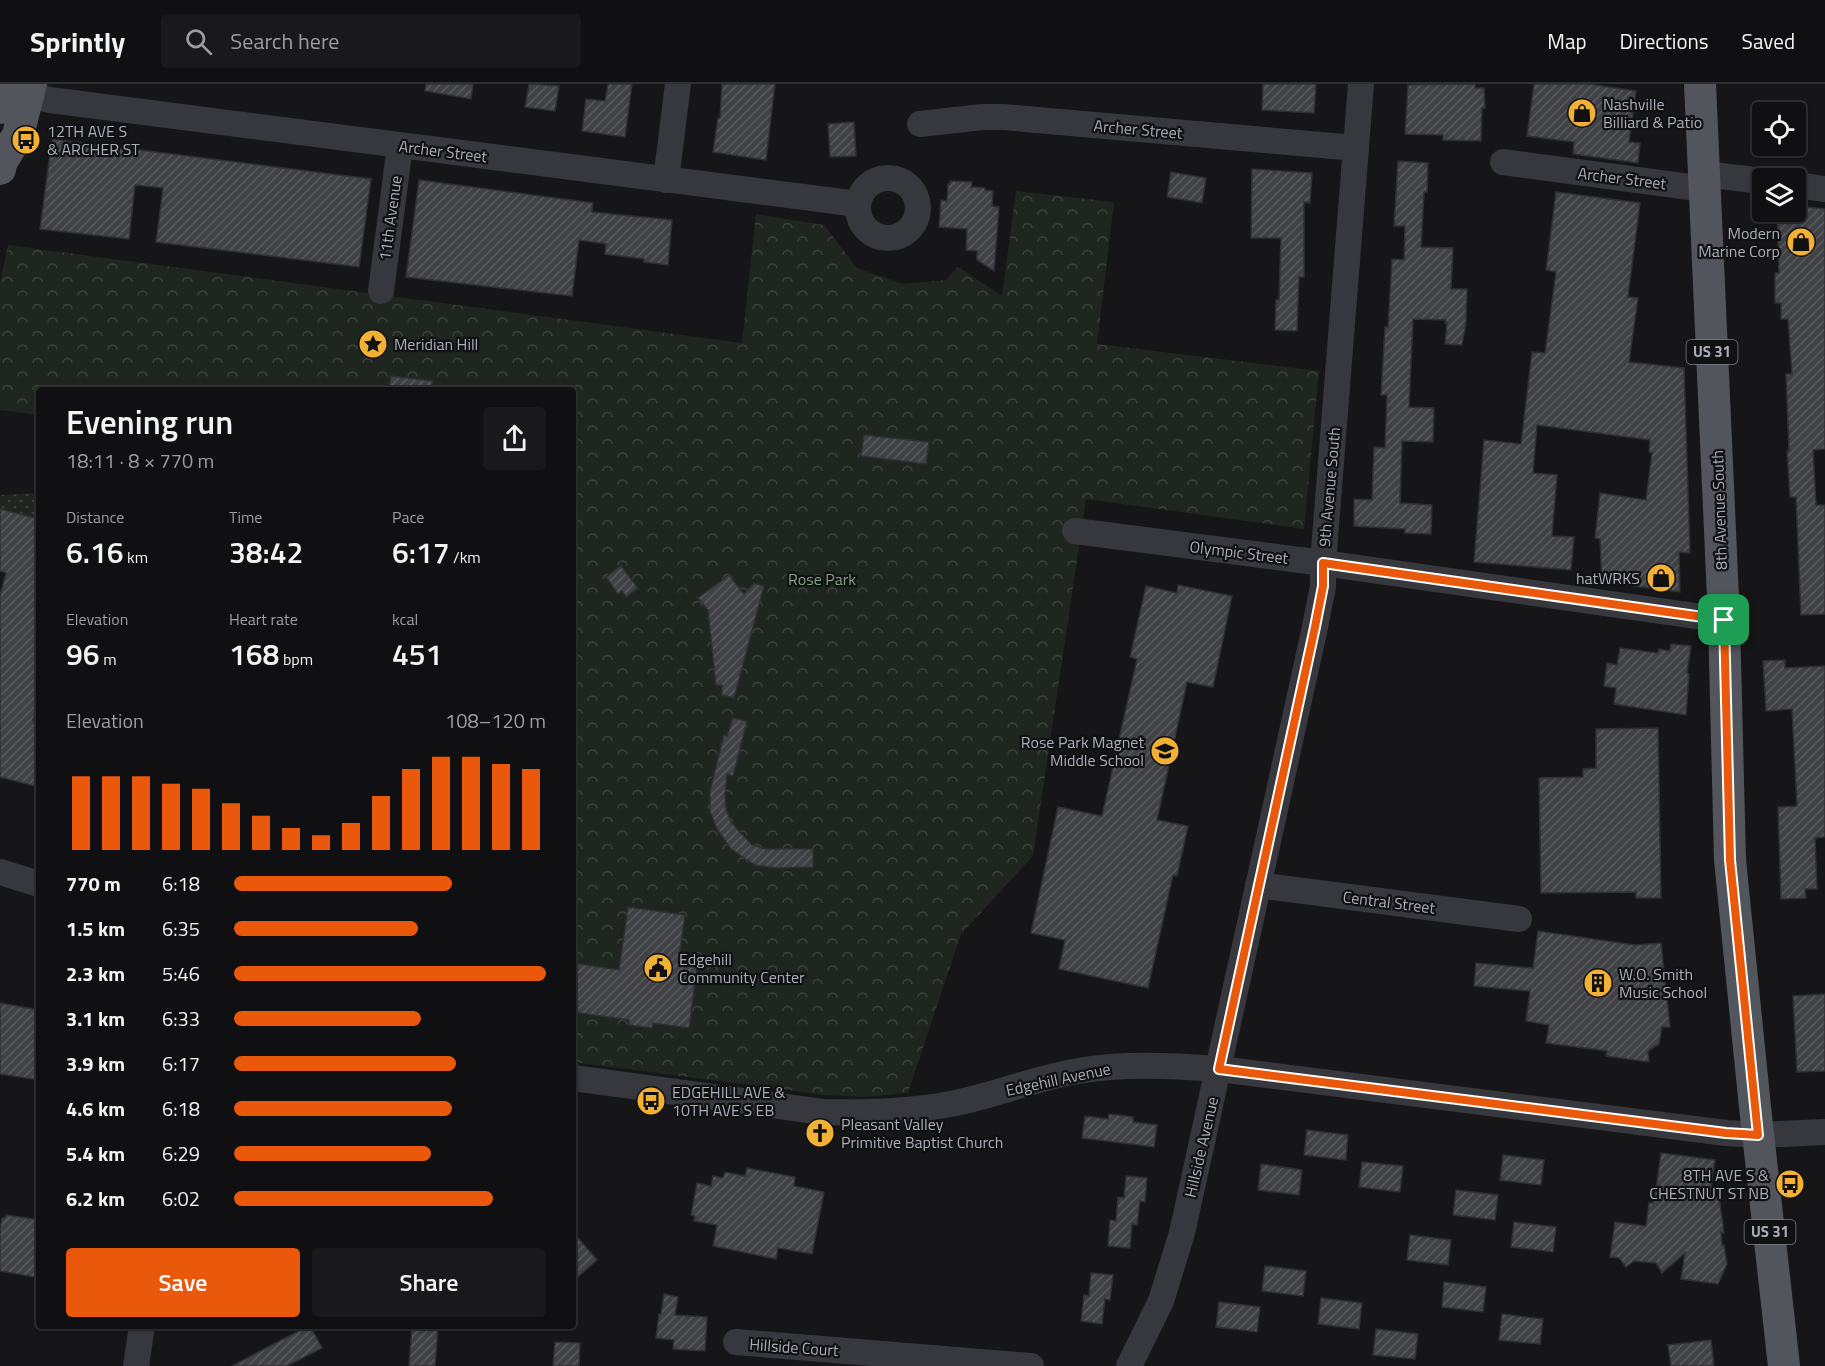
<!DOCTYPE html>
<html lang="en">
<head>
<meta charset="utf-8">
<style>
  :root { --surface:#101012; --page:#19191b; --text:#f1f3f6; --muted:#9c9d9f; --line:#303032; --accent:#ea580c }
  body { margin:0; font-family:"Titillium Web",sans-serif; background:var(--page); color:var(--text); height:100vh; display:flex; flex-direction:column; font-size:22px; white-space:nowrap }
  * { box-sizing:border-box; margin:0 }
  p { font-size:20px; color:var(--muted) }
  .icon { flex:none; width:33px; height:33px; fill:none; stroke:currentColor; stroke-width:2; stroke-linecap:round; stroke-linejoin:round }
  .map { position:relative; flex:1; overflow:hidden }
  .sheet { position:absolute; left:36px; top:303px; width:540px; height:942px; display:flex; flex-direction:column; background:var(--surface); border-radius:6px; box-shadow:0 2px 4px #0004,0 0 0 2px var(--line) }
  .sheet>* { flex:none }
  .fabs { position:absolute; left:1752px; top:18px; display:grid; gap:12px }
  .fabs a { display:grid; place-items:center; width:54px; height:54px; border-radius:6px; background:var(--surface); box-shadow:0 2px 4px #0004,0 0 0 2px var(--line); font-size:30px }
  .pin { position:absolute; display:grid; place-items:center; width:51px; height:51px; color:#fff; margin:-26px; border-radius:12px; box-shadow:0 3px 9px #0006 }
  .round { display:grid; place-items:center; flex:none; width:63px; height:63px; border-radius:6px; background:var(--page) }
  .summary { display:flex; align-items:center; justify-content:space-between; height:102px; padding:0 30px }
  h1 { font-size:33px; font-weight:600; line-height:45px }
  .metrics { display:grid; grid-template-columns:repeat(3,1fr); gap:9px; height:102px; padding:6px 30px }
  .metrics div { display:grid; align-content:center }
  .metrics b { font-size:30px; font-weight:600 }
  .metrics small { font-size:16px; font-weight:400 }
  .metrics p { font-size:16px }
  .chart { height:168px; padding:12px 30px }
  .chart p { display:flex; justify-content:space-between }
  .chart svg { width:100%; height:108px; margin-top:6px; stroke:var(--accent); stroke-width:6 }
  .button { display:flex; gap:12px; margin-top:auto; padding:12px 30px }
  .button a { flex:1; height:69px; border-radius:6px; background:var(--accent); color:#fff; font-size:24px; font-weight:600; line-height:69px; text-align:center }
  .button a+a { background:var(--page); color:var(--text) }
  ul { padding:0 30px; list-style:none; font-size:20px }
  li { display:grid; grid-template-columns:96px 72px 1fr; align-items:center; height:45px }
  li i { height:15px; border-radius:8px; background:var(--accent) }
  header { display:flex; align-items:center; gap:36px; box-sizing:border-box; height:84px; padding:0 30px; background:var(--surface); border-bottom:2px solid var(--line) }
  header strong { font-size:28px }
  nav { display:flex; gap:33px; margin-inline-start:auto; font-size:21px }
  .search { width:420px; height:54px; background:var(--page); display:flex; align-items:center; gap:15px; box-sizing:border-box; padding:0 21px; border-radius:6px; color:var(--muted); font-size:22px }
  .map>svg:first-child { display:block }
</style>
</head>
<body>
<header>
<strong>Sprintly</strong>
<div class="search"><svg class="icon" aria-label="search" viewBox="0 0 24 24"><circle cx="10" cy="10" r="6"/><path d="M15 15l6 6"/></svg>Search here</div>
<nav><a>Map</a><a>Directions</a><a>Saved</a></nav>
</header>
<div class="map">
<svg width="1825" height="1282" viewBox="0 0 1825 1282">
  <defs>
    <pattern id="park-crowns" width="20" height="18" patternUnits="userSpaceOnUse" patternTransform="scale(1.5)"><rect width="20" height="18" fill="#1e261f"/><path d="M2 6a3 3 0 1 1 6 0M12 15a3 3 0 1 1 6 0" fill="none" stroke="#3c433d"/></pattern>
    <pattern id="garden-dots" width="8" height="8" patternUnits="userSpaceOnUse" patternTransform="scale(1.5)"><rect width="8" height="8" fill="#1e261f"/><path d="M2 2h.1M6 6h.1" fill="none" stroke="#3c433d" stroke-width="1.8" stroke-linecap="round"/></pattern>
    <pattern id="building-hatch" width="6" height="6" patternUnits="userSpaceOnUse" patternTransform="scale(1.5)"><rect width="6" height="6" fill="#404145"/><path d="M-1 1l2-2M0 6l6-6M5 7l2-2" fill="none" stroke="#595a5e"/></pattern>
  </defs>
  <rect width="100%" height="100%" fill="#161618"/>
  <!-- park -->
  <polygon fill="url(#park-crowns)" points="1016,107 1114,118 1097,260 1319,287 1304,445 1086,415 1033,772 961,850 908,1009 864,1013 824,1011 573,978 573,306 39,306 39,331 0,326 0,199 8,161 742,259 756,130 824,141 857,184 903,200 946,196 958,183 1002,212"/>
  <!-- garden -->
  <polygon fill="url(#garden-dots)" points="39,409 39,435 0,425 0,411"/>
  <!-- building -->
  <g fill="url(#building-hatch)" stroke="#303034" stroke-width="1.5">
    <polygon points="426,0 473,0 471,15 425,7"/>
    <polygon points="529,0 559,2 555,27 525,23"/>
    <polygon points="608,0 632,0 625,53 582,47 586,15 605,17"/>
    <polygon points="722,0 775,0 766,76 713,68 718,34 720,34"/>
    <polygon points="1263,0 1316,0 1314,29 1262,26"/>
    <polygon points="1475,0 1475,4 1484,4 1485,24 1482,24 1481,57 1443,56 1443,51 1405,50 1408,1"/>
    <polygon points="1534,0 1588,0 1636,7 1629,58 1640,59 1638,79 1573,70 1574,58 1527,52"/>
    <polygon points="854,38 856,72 830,73 828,40"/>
    <polygon points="52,55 371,95 359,183 156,158 163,104 135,101 129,155 40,145"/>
    <polygon points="1398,77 1428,79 1427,108 1424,108 1421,163 1453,164 1451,205 1467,205 1466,239 1462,261 1445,260 1447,239 1445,239 1446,236 1413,235 1409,323 1434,324 1433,358 1402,357 1400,419 1432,421 1431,450 1405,449 1405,445 1354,442 1354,415 1372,416 1374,363 1385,364 1387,311 1381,311 1385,243 1388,243 1392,175 1404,176 1405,142 1394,142"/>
    <polygon points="1252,85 1312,89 1310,119 1304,118 1304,193 1299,193 1297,247 1275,246 1276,216 1279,216 1281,154 1251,154"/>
    <polygon points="1171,88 1206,94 1202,119 1167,113"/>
    <polygon points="419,96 593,119 592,128 672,136 668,181 644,178 644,175 605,170 606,160 579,156 572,212 406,193"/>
    <polygon points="950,97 972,98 971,103 985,104 985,106 993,107 992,122 999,123 994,187 977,176 977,167 966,166 967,145 939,143 941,116 947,117 948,100 950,100"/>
    <polygon points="1556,108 1640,119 1628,213 1638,214 1629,278 1684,284 1690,469 1679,468 1680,508 1602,498 1600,455 1595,454 1600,409 1646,416 1652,369 1649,368 1650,356 1537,341 1533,389 1557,391 1552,452 1574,453 1571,486 1474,478 1484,356 1521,360 1532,268 1545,269 1556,188 1546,186"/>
    <polygon points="1796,122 1825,125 1825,365 1813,366 1816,421 1825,421 1825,530 1801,531 1796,413 1790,413 1787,367 1789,367 1786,290 1792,290 1788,235 1781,235 1781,219 1775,219 1775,189 1779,189 1777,128 1796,128"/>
    <polygon points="391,292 432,297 432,306 389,306"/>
    <polygon points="864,351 929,358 926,380 861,372"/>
    <polygon points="0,425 39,435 39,615 33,637 39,639 39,703 0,693 0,511 6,489 0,487"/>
    <polygon points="621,482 638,504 626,513 622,507 618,510 606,493"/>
    <polygon points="729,491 744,510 754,499 764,502 734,614 722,611 722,601 716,601 708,526 698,514"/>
    <polygon points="1178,501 1232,512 1213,603 1187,598 1157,736 1188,742 1177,792 1173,791 1148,904 1059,885 1065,856 1031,849 1058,723 1102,732 1137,575 1130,573 1146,502 1177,509"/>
    <polygon points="1671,560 1691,562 1687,589 1689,590 1686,631 1614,620 1616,604 1604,602 1607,579 1617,581 1620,564 1658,569 1659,565 1670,567"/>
    <polygon points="1785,576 1785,584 1825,582 1825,753 1815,754 1817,805 1805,805 1806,814 1781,815 1778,723 1797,722 1792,625 1766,627 1763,577"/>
    <polygon points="733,634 747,637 733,692 727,690 725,711 726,725 731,738 752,761 766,765 813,765 813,783 777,784 755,781 731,765 717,745 710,727 710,707 724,651 727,652"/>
    <polygon points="1658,644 1661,814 1636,814 1636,808 1541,809 1539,694 1583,693 1583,685 1596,684 1596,645"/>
    <polygon points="628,823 685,831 678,880 697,883 689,944 653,939 652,944 629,941 629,936 573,928 573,879 619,886"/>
    <polygon points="1538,847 1635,861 1661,859 1670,943 1662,943 1659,960 1648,967 1649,978 1606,972 1607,967 1546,959 1549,941 1526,937 1530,907 1474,902 1476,879 1533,884"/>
    <polygon points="1825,910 1825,987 1797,988 1793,912"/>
    <polygon points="0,919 39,926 39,996 0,990"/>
    <polygon points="1109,1030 1133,1033 1133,1038 1157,1041 1154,1063 1082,1054 1085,1032 1108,1035"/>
    <polygon points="1307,1046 1348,1051 1346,1076 1304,1071"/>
    <polygon points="1661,1069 1715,1076 1710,1111 1719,1112 1724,1149 1721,1148 1722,1161 1724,1161 1727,1180 1718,1200 1681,1195 1685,1169 1662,1189 1656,1179 1634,1177 1626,1183 1619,1174 1610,1173 1615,1138 1646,1142 1649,1119 1653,1119 1656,1105"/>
    <polygon points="1503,1071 1544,1076 1541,1101 1500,1096"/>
    <polygon points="1362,1078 1403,1082 1400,1108 1359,1103"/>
    <polygon points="1261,1080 1302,1086 1299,1111 1258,1106"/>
    <polygon points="747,1084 795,1093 794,1102 824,1108 812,1170 778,1164 776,1175 713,1162 717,1141 694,1137 695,1132 691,1131 697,1099 711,1102 713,1092 723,1094 725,1088 745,1092"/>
    <polygon points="1126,1092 1147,1094 1145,1118 1140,1117 1137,1141 1132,1140 1130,1164 1108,1162 1110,1136 1116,1137 1118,1113 1124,1114"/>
    <polygon points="1456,1106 1498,1111 1495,1136 1453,1131"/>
    <polygon points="6,1131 39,1136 39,1169 35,1193 0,1187 0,1145 2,1134 5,1134"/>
    <polygon points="1514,1138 1556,1143 1553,1168 1511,1163"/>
    <polygon points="573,1148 597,1176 573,1197"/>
    <polygon points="1410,1151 1451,1156 1448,1181 1407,1176"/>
    <polygon points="1265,1182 1306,1187 1303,1212 1262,1207"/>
    <polygon points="1091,1189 1113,1191 1110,1216 1105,1215 1102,1240 1081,1237 1084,1211 1089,1212"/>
    <polygon points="1444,1198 1486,1203 1483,1228 1442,1223"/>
    <polygon points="664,1210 678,1213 675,1231 707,1233 705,1267 673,1265 674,1256 656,1254 659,1230 661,1230"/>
    <polygon points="1321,1214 1362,1219 1359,1245 1318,1240"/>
    <polygon points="1219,1218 1260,1223 1257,1248 1216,1243"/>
    <polygon points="1502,1230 1543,1235 1540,1260 1499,1256"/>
    <polygon points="308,1242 310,1242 322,1264 287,1282 232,1282"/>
    <polygon points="412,1242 438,1243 435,1282 409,1282"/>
    <polygon points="1376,1245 1418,1250 1415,1275 1373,1271"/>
    <polygon points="1711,1256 1714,1282 1671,1282 1668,1261"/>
    <polygon points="555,1258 580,1259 579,1282 553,1282"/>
  </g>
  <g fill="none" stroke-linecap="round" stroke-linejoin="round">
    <!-- minor -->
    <g stroke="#37383d" stroke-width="26">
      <polyline points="28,11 50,16 858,120"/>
      <polyline points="920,40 982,33 1003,33 1356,64"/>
      <polyline points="1503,78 1705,105"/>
      <polyline points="1705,90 1762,97"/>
      <circle cx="888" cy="124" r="30"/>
      <polyline points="666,96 678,0"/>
      <polyline points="1796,101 1825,105"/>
      <polyline points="381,207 400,62"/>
      <polyline points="1075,447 1323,479 1724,536"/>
      <polyline points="0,788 39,800"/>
      <polyline points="1258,801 1519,835"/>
      <path d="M573 994 823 1028C865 1029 908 1028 950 1020 994 1012 1035 994 1078 987 1126 979 1172 982 1219 985L1726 1049 1759 1051 1825 1048"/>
      <polyline points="736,1258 1031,1282"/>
      <polyline points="136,1282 142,1242"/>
      <polyline points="1129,1282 1161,1217 1182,1149 1315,543 1323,502 1323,479 1361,0"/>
    </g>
    <!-- major -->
    <g stroke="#53555c" stroke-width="32">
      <polyline points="1700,0 1724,536 1730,776 1755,1023 1784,1282"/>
      <polyline points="0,24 5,0"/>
      <polyline points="0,85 1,79 18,51 31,0"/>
    </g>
  </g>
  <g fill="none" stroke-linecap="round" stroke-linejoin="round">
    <!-- route casing -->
    <g stroke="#fff" stroke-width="12">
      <polygon id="route" points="1323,479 1724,536 1730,776 1758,1051 1726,1049 1219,985 1315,543 1323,502"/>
    </g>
    <!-- route -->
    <use href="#route" stroke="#ea580c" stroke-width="8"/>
  </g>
  <!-- icons -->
  <defs>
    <g id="shop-disc" transform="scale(1.5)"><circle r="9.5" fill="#f2b134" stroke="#111113"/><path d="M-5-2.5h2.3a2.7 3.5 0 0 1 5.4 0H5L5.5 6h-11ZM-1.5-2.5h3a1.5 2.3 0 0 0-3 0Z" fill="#111"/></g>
    <g id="bus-disc" transform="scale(1.5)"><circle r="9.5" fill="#f2b134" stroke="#111113"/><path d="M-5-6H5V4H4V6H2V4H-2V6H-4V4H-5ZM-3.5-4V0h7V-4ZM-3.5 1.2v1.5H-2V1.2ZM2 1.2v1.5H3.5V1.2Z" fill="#111"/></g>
    <g id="sight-disc" transform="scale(1.5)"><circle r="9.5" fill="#f2b134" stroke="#111113"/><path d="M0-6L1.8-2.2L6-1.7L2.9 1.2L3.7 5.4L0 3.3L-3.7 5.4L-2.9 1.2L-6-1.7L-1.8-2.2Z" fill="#111"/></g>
    <g id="school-disc" transform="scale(1.5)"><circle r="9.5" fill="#f2b134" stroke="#111113"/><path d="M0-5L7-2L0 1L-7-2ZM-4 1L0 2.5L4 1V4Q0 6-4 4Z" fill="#111"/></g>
    <g id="civic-disc" transform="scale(1.5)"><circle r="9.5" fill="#f2b134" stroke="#111113"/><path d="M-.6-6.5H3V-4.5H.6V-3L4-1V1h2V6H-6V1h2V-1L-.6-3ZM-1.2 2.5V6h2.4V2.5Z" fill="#111"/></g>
    <g id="building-disc" transform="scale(1.5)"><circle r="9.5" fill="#f2b134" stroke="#111113"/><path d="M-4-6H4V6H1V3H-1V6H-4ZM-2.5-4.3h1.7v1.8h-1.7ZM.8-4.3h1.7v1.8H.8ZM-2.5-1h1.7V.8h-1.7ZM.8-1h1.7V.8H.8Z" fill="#111"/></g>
    <g id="church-disc" transform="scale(1.5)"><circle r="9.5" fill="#f2b134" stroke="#111113"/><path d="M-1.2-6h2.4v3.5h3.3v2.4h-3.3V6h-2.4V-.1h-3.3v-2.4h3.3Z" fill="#111"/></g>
  </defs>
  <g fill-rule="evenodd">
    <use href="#shop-disc" x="1582" y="29"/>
    <use href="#bus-disc" x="26" y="56"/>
    <use href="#shop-disc" x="1801" y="158"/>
    <use href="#sight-disc" x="373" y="260"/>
    <use href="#shop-disc" x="1661" y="494"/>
    <use href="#school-disc" x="1165" y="667"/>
    <use href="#civic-disc" x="658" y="884"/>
    <use href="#building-disc" x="1598" y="899"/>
    <use href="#bus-disc" x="651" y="1017"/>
    <use href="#church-disc" x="820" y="1049"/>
    <use href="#bus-disc" x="1790" y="1100"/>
  </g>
  <g text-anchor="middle" stroke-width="4.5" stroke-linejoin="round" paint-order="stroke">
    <!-- shield labels -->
    <g fill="#111113" stroke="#7b7e86" stroke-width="1.5">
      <rect x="1686.5" y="256" width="51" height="24" rx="4.5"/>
      <rect x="1744.5" y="1136" width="51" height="24" rx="4.5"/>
    </g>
    <g font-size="15" font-weight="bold" fill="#a8adb8">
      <text x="1712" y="273">US 31</text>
      <text x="1770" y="1153">US 31</text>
    </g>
    <!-- poi labels -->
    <g font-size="16" fill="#a8adb8" stroke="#111113" text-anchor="start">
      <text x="1603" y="26">Nashville<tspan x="1603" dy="18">Billiard &amp; Patio</tspan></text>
      <text x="47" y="53">12TH AVE S<tspan x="47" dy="18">&amp; ARCHER ST</tspan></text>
      <text x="1780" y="155" text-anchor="end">Modern<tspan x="1780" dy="18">Marine Corp</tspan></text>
      <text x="394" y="266">Meridian Hill</text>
      <text x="1640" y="500" text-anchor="end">hatWRKS</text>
      <text x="1144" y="664" text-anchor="end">Rose Park Magnet<tspan x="1144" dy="18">Middle School</tspan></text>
      <text x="679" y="881">Edgehill<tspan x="679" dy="18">Community Center</tspan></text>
      <text x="1619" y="896">W.O. Smith<tspan x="1619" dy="18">Music School</tspan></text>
      <text x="672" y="1014">EDGEHILL AVE &amp;<tspan x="672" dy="18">10TH AVE S EB</tspan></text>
      <text x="841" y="1046">Pleasant Valley<tspan x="841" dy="18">Primitive Baptist Church</tspan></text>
      <text x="1769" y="1097" text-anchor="end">8TH AVE S &amp;<tspan x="1769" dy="18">CHESTNUT ST NB</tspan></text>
    </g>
    <!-- street labels -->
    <g font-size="16" fill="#a8adb8" stroke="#111113">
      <text transform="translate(1138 45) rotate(5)" y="6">Archer Street</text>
      <text transform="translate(443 67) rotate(7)" y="6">Archer Street</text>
      <text transform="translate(1622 94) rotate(7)" y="6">Archer Street</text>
      <text transform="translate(390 134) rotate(-82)" y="6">11th Avenue</text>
      <text transform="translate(1329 403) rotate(-85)" y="6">9th Avenue South</text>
      <text transform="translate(1719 426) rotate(-92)" y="6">8th Avenue South</text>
      <text transform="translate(1239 468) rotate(7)" y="6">Olympic Street</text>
      <text transform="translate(1389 818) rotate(7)" y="6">Central Street</text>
      <text transform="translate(1058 995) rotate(-12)" y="6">Edgehill Avenue</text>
      <text transform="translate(1201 1063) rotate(-77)" y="6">Hillside Avenue</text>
      <text transform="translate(794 1263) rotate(4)" y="6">Hillside Court</text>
    </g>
    <!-- park labels -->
    <g font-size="16" fill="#7fa381" stroke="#111113">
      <text x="822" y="501">Rose Park</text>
    </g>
  </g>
</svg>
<div class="fabs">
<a><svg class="icon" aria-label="locate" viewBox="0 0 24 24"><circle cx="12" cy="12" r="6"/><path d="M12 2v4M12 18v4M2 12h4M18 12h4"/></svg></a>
<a><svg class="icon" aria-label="layers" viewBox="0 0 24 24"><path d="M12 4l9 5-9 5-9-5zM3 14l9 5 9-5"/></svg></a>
</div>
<div class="pin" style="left:1724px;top:536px;background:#1e9e55"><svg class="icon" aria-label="arrive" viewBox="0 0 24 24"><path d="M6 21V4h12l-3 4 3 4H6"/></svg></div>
<section class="sheet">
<div class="summary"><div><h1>Evening run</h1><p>18:11 · 8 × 770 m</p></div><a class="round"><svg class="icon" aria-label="share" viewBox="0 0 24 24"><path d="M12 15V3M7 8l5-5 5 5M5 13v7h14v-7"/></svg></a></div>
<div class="metrics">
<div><p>Distance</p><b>6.16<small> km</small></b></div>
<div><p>Time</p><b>38:42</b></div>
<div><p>Pace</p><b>6:17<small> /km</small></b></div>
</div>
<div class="metrics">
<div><p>Elevation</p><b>96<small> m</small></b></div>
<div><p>Heart rate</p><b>168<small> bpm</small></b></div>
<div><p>kcal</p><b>451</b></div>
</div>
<div class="chart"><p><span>Elevation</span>108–120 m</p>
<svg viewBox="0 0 160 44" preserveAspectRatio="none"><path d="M5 44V14M15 44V14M25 44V14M35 44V17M45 44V19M55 44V25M65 44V30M75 44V35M85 44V38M95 44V33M105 44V22M115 44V11M125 44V6M135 44V6M145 44V9M155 44V11"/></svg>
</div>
<ul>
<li><b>770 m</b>6:18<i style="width:70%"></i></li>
<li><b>1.5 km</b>6:35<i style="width:59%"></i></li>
<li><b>2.3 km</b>5:46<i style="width:100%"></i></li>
<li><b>3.1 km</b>6:33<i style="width:60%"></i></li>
<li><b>3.9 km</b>6:17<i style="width:71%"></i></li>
<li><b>4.6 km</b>6:18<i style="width:70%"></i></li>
<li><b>5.4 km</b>6:29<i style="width:63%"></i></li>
<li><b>6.2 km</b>6:02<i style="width:83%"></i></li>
</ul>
<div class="button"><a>Save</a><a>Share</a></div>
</section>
</div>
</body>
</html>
